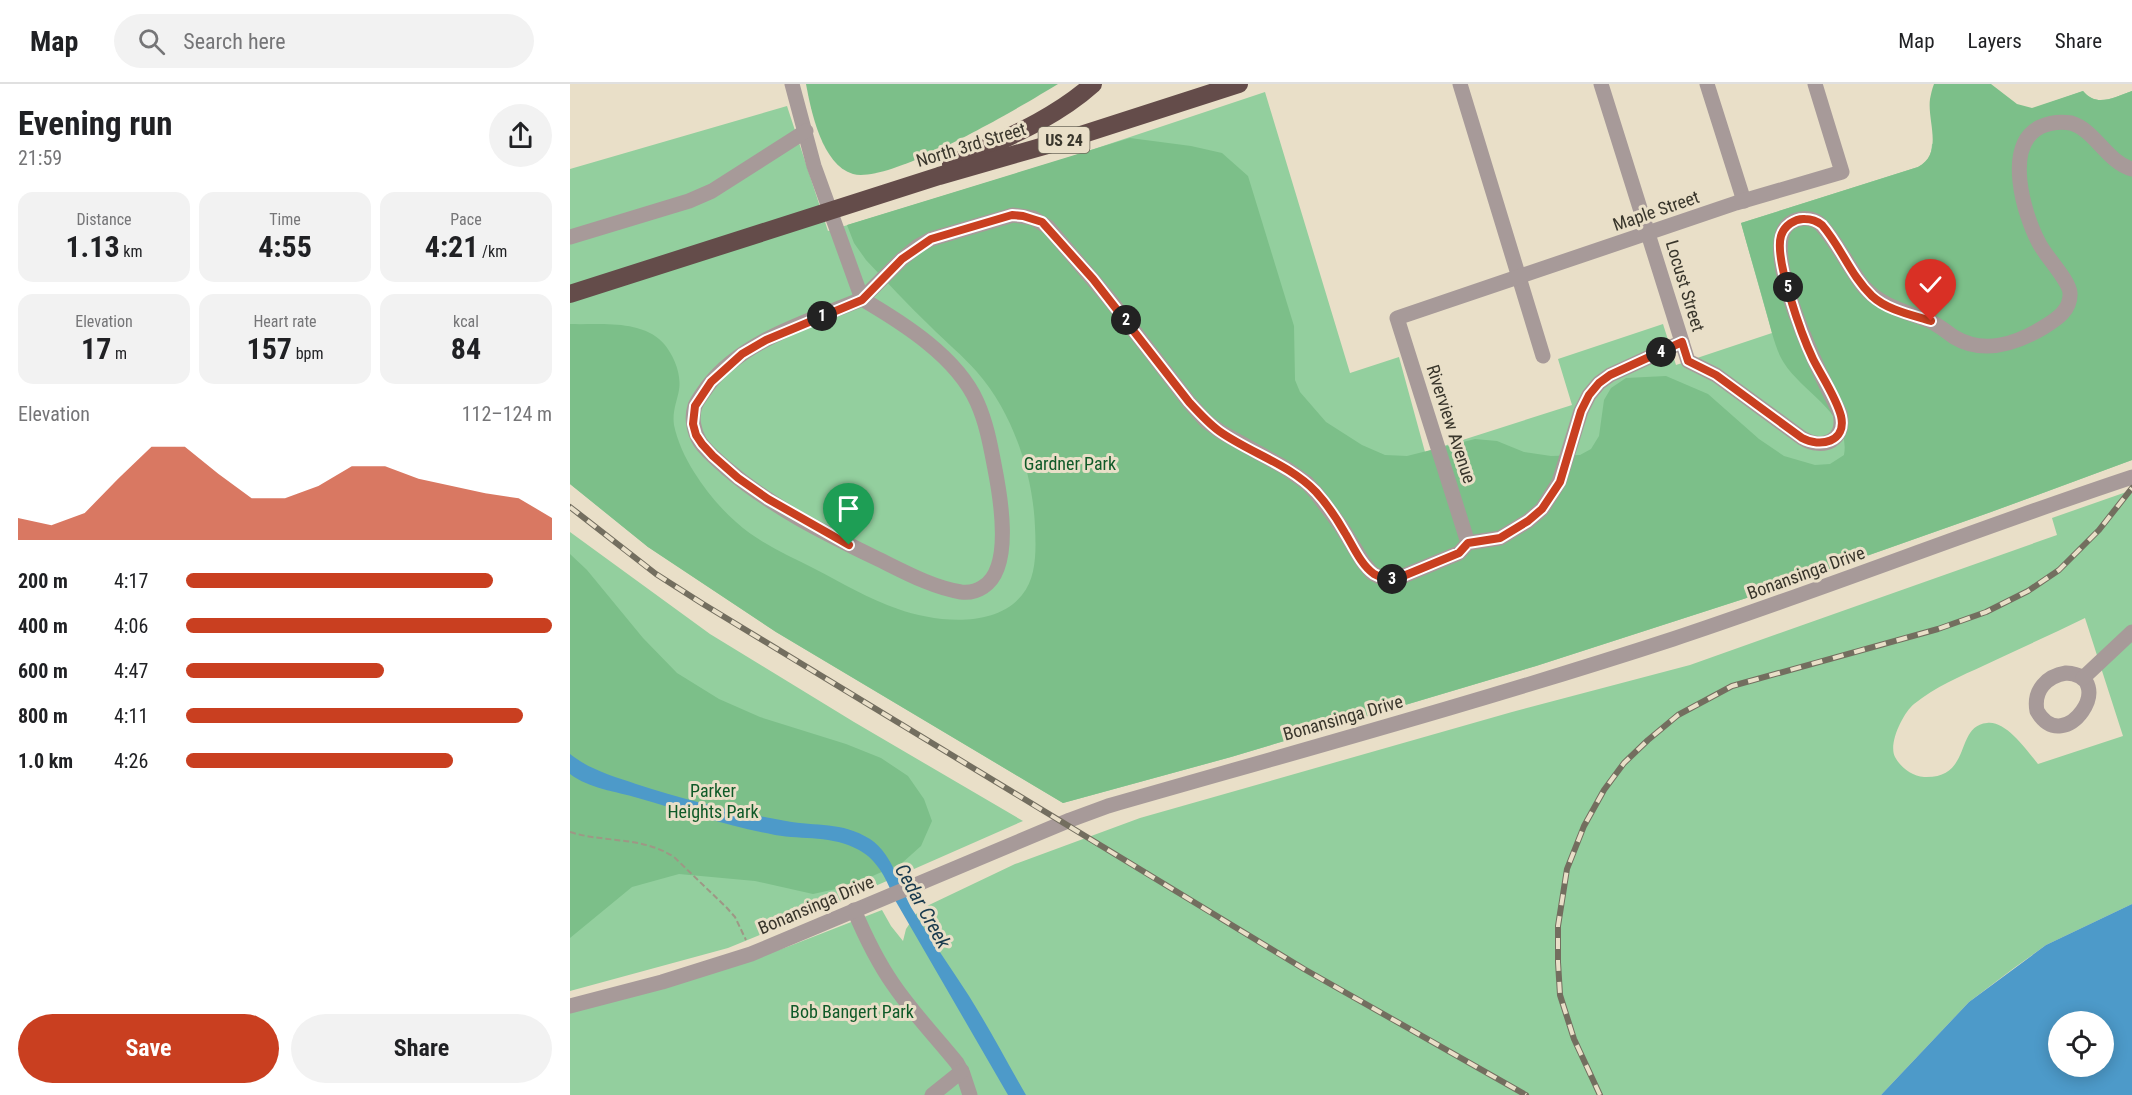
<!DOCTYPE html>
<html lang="en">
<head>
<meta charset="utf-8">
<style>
  :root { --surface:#fff; --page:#f2f2f2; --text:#202124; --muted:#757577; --line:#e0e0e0; --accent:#c93f20 }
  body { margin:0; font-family:"Roboto Condensed",sans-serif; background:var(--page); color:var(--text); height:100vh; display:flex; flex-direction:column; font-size:22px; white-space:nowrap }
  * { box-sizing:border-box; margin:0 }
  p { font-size:20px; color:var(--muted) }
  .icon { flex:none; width:33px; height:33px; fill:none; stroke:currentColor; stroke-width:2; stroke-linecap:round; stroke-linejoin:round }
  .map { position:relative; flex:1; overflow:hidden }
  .panel { display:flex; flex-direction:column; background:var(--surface); width:570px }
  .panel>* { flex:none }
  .buttons { position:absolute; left:1478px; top:927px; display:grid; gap:12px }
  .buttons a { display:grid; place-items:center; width:66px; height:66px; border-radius:50%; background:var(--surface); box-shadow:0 3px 15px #0003; font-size:30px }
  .pin { position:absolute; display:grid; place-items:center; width:51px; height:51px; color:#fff; margin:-62px -26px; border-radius:50% 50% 50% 0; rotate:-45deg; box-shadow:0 0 6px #0007 }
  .pin .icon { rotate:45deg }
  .km { position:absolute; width:30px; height:30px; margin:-15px; border-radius:50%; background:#222; color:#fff; font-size:16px; line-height:30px; text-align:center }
  .round { display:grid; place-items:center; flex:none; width:63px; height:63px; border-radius:32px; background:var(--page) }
  .summary { display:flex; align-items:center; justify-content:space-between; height:102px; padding:0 18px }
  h1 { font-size:33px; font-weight:700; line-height:45px }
  .stats { display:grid; grid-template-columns:repeat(3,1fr); gap:9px; height:102px; padding:6px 18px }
  .stats div { display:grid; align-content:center; border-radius:15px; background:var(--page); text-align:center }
  .stats b { font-size:30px; font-weight:700 }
  .stats small { font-size:16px; font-weight:400 }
  .stats p { font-size:16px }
  .chart { height:168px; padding:12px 18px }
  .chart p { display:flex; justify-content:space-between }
  .chart svg { width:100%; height:108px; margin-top:6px; fill:var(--accent); opacity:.7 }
  .action { display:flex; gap:12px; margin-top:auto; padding:12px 18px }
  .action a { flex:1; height:69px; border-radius:36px; background:var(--accent); color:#fff; font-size:24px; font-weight:700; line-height:69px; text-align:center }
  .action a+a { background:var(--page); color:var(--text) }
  ul { padding:0 18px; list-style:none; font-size:20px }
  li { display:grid; grid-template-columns:96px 72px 1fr; align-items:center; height:45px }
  li i { height:15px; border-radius:8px; background:var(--accent) }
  header { display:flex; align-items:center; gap:36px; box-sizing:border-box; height:84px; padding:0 30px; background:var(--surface); border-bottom:2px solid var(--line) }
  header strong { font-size:28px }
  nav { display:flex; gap:33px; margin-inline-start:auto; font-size:21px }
  .search { width:420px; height:54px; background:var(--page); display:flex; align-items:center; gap:15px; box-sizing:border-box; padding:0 21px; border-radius:33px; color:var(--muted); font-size:22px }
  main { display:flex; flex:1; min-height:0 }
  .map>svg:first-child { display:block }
</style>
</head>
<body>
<header>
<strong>Map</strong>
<div class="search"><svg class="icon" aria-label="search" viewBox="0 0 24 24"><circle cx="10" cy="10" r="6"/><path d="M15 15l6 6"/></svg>Search here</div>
<nav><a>Map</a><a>Layers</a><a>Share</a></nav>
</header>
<main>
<section class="panel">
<div class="summary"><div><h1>Evening run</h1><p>21:59</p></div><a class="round"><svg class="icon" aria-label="share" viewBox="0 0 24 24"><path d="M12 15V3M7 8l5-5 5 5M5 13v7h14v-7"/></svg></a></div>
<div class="stats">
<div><p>Distance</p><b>1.13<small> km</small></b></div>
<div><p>Time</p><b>4:55</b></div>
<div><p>Pace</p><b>4:21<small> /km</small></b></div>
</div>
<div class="stats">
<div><p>Elevation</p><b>17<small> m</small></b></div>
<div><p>Heart rate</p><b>157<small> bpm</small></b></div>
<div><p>kcal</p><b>84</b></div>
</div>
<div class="chart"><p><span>Elevation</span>112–124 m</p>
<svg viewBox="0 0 160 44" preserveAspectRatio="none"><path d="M0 44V35L10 38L20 33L30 19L40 6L50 6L60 17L70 27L80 27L90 22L100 14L110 14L120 19L130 22L140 25L150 27L160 35V44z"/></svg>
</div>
<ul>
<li><b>200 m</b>4:17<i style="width:84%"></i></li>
<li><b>400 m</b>4:06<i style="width:100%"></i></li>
<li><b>600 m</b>4:47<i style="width:54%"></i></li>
<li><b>800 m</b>4:11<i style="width:92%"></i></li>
<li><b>1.0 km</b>4:26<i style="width:73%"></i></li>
</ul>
<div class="action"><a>Save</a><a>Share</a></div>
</section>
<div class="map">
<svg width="1562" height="1011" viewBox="0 0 1562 1011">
  <rect width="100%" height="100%" fill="#e9dfc8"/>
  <!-- green -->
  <g fill="#93cf9e" fill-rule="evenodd">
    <path d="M1513 7C1527 24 1544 13 1562 7V376L1421 428 1192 509 966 582 661 673 493 719 206 548 78 463 0 400V85L217 22 258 147 497 74 695 8 780 289 829 273 855 368 1002 321 988 275 1093 240 1106 281 1202 249 1171 139 1348 83C1359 77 1361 72 1362 60Z"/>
    <path d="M1562 406V820L1476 861 1444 884 1399 918 1311 1011H0V927L137 891 217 863 312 826 321 842 333 857 336 845 346 830 359 821 445 780 570 734 942 628 1120 581 1487 451 1482 434ZM1515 534 1553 652 1468 680C1457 667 1436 636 1417 639 1384 642 1403 695 1354 693 1342 692 1330 683 1325 673 1318 660 1333 629 1344 620 1365 603 1391 592 1415 581 1449 565 1482 550 1515 534Z"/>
    <polygon points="0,448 140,550 284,638 453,737 244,829 158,864 0,907"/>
  </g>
  <!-- forest -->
  <g fill="#7cbf89">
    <path d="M236 0H488C452 22 321 100 283 90 252 81 241 27 236 0Z"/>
    <path d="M1364 0H1421L1447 20 1462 24 1513 7C1527 24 1544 13 1562 7V376L1421 428 1192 509 966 582 661 673 493 719 206 548 78 463 0 400V240C28 241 66 236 89 255 102 266 112 289 109 306 107 317 102 328 104 341 107 356 115 374 124 388 135 406 150 424 166 438 189 459 218 471 245 485 272 499 299 515 328 525 364 538 425 545 452 511 467 493 466 465 465 443 463 390 443 329 407 288 393 272 375 257 360 242 338 221 317 198 296 176L284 159 277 141 560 54 621 62 652 69 678 92 724 242 725 296 730 308 756 338 792 361 815 371 837 372 905 355 927 357 954 368 981 372 1010 371 1021 365 1029 352 1034 316 1041 304 1056 294 1096 292 1138 310 1189 355 1214 372 1245 381 1260 380 1274 371C1281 330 1233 309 1214 279 1205 265 1201 244 1196 227 1188 198 1179 168 1171 139L1348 83C1374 69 1357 37 1360 15 1361 10 1362 5 1364 0Z"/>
    <polygon points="0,470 17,486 73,554 107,589 149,615 190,633 276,660 311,674 338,692 354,715 362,737 351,762 332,779 280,802 243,810 185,797 109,790 62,803 0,854"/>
  </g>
  <!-- water -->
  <g fill="#4d9ac9" fill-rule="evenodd">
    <path d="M0 670C20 686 43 692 66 700 115 716 165 728 216 737 247 743 271 737 300 755 325 772 329 804 344 828 362 857 381 884 399 912 419 944 437 978 456 1011H438L325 816C317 797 309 777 289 766 262 751 234 756 205 751 158 742 113 727 68 714 45 707 20 705 0 690Z"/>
    <path d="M1562 820V1011H1311L1399 918 1476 861ZM1488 938H1533V982H1488Z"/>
  </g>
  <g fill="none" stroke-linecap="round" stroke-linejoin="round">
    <!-- path -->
    <path stroke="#9e9785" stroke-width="2" stroke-dasharray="6 3" stroke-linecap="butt" d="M0 748C35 759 72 752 104 773L157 824 165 833 176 856"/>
    <!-- minor -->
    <g stroke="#a79a99" stroke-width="15">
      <polyline points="222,0 244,82 292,215 332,175 348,162 361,155 443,131 463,134 478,143 541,217 619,318 636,337 651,348 714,383 737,399 747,410 771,442 793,478 802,489 810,493 826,495 889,469 898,459 930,454 958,437 972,425 989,398 1011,327 1019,311 1029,299 1040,291 1112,258"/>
      <polyline points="890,0 973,272"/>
      <path d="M1031 0 1118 277 1146 291 1232 354C1254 367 1276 356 1270 329 1255 300 1185 162 1220 139 1228 134 1238 133 1246 137 1259 144 1282 189 1294 203 1311 222 1334 227 1357 236 1368 240 1375 247 1384 253 1414 271 1446 260 1474 243 1487 235 1501 226 1500 209 1499 196 1476 173 1469 159 1454 131 1433 62 1470 43 1479 39 1490 37 1501 39 1525 46 1537 78 1562 85"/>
      <polyline points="1137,0 1174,117"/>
      <polyline points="0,153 119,117 142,107 236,47"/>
      <path d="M292 215C333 239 387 273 407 318 416 338 420 359 424 380 430 410 444 484 413 503 407 507 399 509 391 508 361 503 333 487 306 474 254 449 200 422 156 384 147 376 137 368 130 358 124 348 121 334 125 322 128 315 133 309 137 303 172 256 240 237 292 215Z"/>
      <polyline points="898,459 827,234 1166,119 1272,88 1245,0"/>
      <path d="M1496 589C1550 592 1495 675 1467 627 1463 606 1477 592 1496 589Z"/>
      <polyline points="1513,594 1562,548"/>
      <path d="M284 826C295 852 307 877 323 900 342 928 366 953 387 979L393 990 400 1011"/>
      <path d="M0 922 92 898 181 870 500 736 538 722C726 668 916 616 1103 555 1257 504 1408 444 1562 393"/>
      <polyline points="362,1011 392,987"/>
    </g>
    <!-- highway -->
    <g stroke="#644c4a" stroke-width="18">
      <path d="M381 80C429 57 483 36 523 0"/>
      <polyline points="0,210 369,92 495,56 669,0"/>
    </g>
    <!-- rail casing -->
    <g stroke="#736e5f" stroke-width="6">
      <g id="rail">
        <polyline points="0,423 86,490 133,520 734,885 956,1011"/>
        <polyline points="1030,1011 1004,955 990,911 988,878 988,842 997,785 1014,742 1034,706 1054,679 1078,656 1108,631 1162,602 1368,545 1416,528 1458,507 1489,486 1529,446 1562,404"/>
      </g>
    </g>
    <!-- rail -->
    <use href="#rail" stroke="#e9dfc8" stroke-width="4" stroke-dasharray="11" stroke-linecap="butt"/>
  </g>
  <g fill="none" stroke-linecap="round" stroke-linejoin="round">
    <!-- route casing -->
    <g stroke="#fff" stroke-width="12">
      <path id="route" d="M279 461 198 415 168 394 143 372 132 360 126 351 123 340 125 322 141 298 172 270 196 256 292 216 332 175 361 155 442 131 453 132 472 138 523 195 619 318C629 329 638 339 649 347 680 369 719 380 746 408 757 420 767 435 775 449 783 462 791 481 804 490 811 494 818 495 826 495L889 469 898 459 930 454 958 437 972 425 990 398 1011 327 1019 311 1029 299 1040 291 1112 258 1118 277 1146 291 1232 354C1250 364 1277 358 1271 332 1266 313 1252 293 1243 275 1232 252 1204 175 1211 152 1214 142 1225 134 1235 135 1241 135 1247 137 1252 141 1271 163 1281 192 1302 212 1317 226 1342 231 1361 237"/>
    </g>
    <!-- route -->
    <use href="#route" stroke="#c93f20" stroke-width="8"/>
  </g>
  <g text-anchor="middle" stroke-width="6" stroke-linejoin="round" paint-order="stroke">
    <!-- shield labels -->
    <rect fill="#e9dfc8" stroke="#6e695b" stroke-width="1.5" x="468.5" y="43" width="51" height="26" rx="4.5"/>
    <g font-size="16" font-weight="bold" fill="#39362c">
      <text x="494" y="62">US 24</text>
    </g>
    <!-- street labels -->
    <g font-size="18" fill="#39362c" stroke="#e9dfc8">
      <text transform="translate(401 61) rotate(-17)" y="6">North 3rd Street</text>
      <text transform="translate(1086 127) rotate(-19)" y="6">Maple Street</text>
      <text transform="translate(1115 202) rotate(73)" y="6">Locust Street</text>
      <text transform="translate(881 340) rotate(72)" y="6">Riverview Avenue</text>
      <text transform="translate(1236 489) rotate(-20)" y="6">Bonansinga Drive</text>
      <text transform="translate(773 634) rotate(-16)" y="6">Bonansinga Drive</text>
      <text transform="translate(246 821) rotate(-23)" y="6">Bonansinga Drive</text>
    </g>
    <!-- park labels -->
    <g font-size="18" fill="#0f5a28" stroke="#e9dfc8">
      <text x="500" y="386">Gardner Park</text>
      <text x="143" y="713">Parker<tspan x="143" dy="21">Heights Park</tspan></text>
      <text x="282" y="934">Bob Bangert Park</text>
    </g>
    <!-- water labels -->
    <g font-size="20" font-style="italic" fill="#17394d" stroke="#e9dfc8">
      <text transform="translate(353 822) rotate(61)" y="7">Cedar Creek</text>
    </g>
  </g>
</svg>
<div class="buttons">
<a><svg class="icon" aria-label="locate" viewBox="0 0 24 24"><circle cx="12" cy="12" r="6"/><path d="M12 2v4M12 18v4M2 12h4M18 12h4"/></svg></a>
</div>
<div class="pin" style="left:279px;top:461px;background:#1e9e55"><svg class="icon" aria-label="arrive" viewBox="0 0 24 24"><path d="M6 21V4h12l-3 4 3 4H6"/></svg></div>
<div class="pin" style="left:1361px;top:237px;background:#d93025"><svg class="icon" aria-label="check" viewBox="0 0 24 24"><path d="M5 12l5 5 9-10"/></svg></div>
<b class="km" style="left:252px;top:232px">1</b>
<b class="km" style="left:556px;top:236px">2</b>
<b class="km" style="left:822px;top:495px">3</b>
<b class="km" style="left:1091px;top:268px">4</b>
<b class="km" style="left:1218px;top:203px">5</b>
</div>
</main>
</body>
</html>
